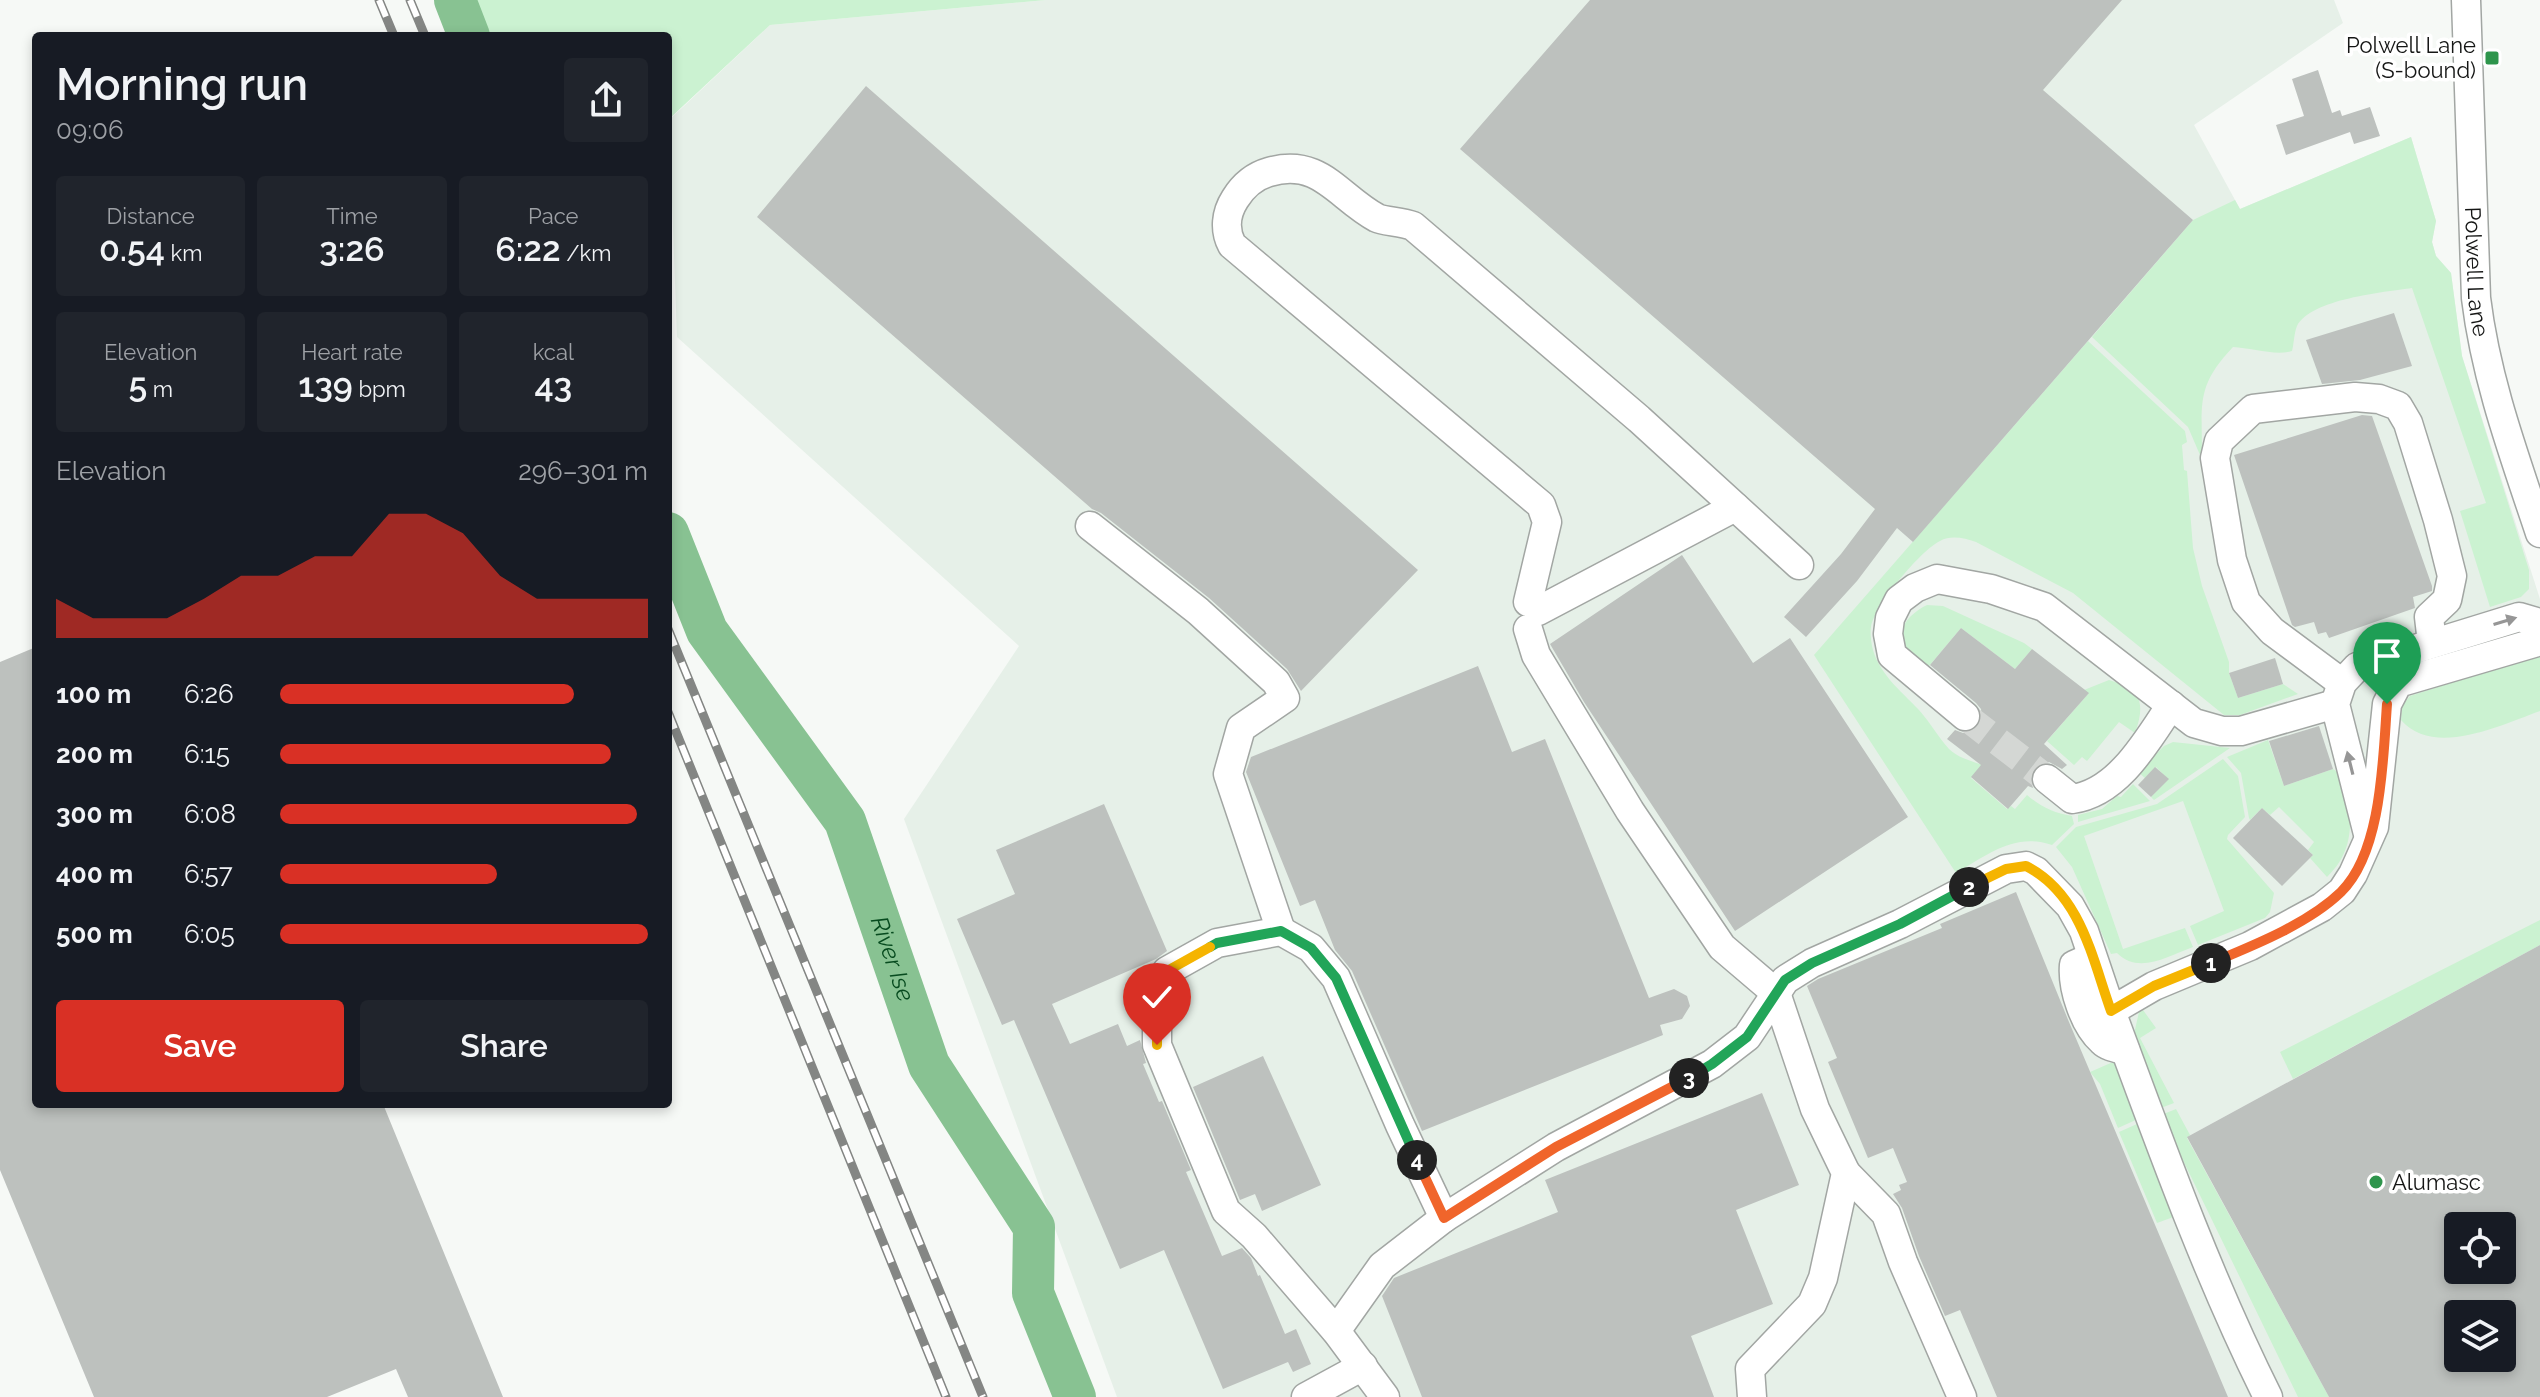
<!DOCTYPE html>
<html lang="en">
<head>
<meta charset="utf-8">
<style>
  :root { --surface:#171b24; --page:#20242c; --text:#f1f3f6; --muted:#9ea1a6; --accent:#d93025 }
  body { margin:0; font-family:Raleway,sans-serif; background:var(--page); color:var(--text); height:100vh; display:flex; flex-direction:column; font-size:30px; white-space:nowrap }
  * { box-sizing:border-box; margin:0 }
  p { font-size:26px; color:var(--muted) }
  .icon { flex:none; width:44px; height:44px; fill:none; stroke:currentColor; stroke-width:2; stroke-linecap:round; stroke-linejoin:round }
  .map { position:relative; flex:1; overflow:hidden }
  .drawer { position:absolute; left:32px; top:32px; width:640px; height:1076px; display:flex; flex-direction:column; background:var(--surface); border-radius:8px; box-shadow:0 4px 12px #0003 }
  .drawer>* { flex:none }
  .buttons { position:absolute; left:2444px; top:1212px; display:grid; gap:16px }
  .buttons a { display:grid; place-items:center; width:72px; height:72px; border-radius:8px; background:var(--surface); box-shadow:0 4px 12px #0003; font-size:40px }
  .pin { position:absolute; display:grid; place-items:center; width:68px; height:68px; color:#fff; margin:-82px -34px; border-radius:50% 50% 50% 0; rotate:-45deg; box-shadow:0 0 8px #0007 }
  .pin .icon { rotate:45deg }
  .km { position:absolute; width:40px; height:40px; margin:-20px; border-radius:50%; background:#222; color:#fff; font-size:22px; line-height:40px; text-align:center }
  .round { display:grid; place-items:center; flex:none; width:84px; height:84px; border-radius:8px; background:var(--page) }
  .summary { display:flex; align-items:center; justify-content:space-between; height:136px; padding:0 24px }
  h1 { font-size:44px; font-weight:600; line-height:60px }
  .stats { display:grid; grid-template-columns:repeat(3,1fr); gap:12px; height:136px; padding:8px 24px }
  .stats div { display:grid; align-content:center; border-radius:8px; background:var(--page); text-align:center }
  .stats b { font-size:34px; font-weight:600 }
  .stats small { font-size:22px; font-weight:400 }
  .stats p { font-size:22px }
  .chart { height:224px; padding:16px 24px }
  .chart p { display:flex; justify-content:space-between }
  .chart svg { width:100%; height:144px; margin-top:8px; fill:var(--accent); opacity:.7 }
  .primary-button { display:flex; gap:16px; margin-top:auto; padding:16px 24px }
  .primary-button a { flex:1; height:92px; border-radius:8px; background:var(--accent); color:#fff; font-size:32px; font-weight:600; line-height:92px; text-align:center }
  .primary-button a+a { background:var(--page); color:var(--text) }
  ul { padding:0 24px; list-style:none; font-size:26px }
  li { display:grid; grid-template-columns:128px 96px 1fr; align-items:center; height:60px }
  li i { height:20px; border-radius:10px; background:var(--accent) }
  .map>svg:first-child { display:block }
</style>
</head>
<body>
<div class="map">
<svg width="2540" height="1397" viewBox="0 0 2540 1397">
  <rect width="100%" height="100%" fill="#f6f9f6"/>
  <!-- built -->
  <polygon fill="#e6f0e8" points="1046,0 2334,0 2343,23 2194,125 2240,209 2411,137 2436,221 2432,242 2436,256 2451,273 2462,356 2540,599 2540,945 2187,1137 2329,1397 1117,1397 904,819 1019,646 677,337 669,120 770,25"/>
  <!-- green -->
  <g fill="#cbf2d1">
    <polygon points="455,0 1046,0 770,25 668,120 668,36 469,36"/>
    <path d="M2411 137 2436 221 2432 242 2436 256 2451 273 2462 356 2529 570V589L2521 597 2490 607 2460 511 2486 503 2412 288C2384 292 2311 299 2297 326 2294 333 2294 344 2292 351 2276 356 2251 348 2233 347 2196 386 2202 403 2202 454L2200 455 2188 427 2092 337 2193 220 2235 200 2240 209Z"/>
    <path d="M2088 341 2185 431 2187 442 2182 445 2184 470 2187 471 2193 548 2202 586 2229 662V673L2238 698 2283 684 2298 694 2240 715H2224L2073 593 1976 542C1964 538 1951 535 1940 541 1921 550 1874 606 1871 627 1870 632 1871 640 1872 646 1878 673 1900 690 1919 710 1930 722 1938 737 1949 749 1958 758 1972 761 1982 765L1971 778 2007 809 2011 806 2015 809 2027 795C2041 807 2054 813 2072 816L2074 824 2052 845C2015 832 1987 855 1956 873L1814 655Z"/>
    <path d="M1927 605 1943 606 2024 643 2032 649 2015 669 1961 628 1929 666C1922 661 1912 655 1907 648 1893 629 1911 613 1927 605Z"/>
    <path d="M2540 654V711C2501 725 2434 758 2401 720L2402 706 2410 696Z"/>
    <path d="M2109 680C2141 689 2146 702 2135 733L2119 722 2087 761 2082 757 2074 765 2047 741 2088 694 2084 690Z"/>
    <path d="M2268 740 2284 786 2333 769C2352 779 2353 826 2347 845 2343 858 2337 867 2327 877L2310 858 2313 855 2308 850 2314 842 2279 807 2270 815 2262 808 2250 820 2249 818 2241 773 2227 757Z"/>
    <polygon points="2173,742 2230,748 2154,800 2151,797 2168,779 2156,767 2145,778 2138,772 2164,746"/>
    <path d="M2223 759 2238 776 2245 817 2228 835 2227 839 2274 893 2270 912 2265 918 2198 945 2190 926 2224 911 2183 801 2084 836 2123 949 2185 928 2193 947C2168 956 2139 975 2117 953L2111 954 2072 867 2056 847 2076 827 2157 804Z"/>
    <polygon points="2133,784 2150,801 2078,822 2078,815 2102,809 2117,796 2121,797"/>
    <polygon points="2540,920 2540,945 2293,1079 2280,1052"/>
    <polygon points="2143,1010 2156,1028 2140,1038 2174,1103 2153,1111 2134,1034 2139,1012"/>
    <polygon points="2113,1062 2116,1062 2138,1119 2118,1128 2100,1084 2090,1072"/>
    <polygon points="2176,1109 2190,1135 2187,1138 2329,1397 2298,1397 2161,1115"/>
    <polygon points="2137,1124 2179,1215 2157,1223 2119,1132"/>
  </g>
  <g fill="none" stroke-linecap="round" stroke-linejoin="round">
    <!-- river -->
    <g stroke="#88c292" stroke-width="42">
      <polyline points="455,0 469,36"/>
      <path id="s1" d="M668 533 707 631 845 821 929 1065 1034 1227 1033 1293 1075 1397"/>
    </g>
  </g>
  <!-- building -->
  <g fill="#bdc1be" fill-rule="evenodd">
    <polygon points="1590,0 2122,0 2043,90 2193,220 1913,542 1897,528 1857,581 1806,637 1784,617 1841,554 1875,509 1460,149"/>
    <polygon points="2318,70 2332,113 2340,110 2342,116 2370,107 2380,136 2354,144 2350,132 2286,155 2276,125 2304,116 2292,79"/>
    <polygon points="866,86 1418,570 1301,691 1287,669 1209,598 1101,513 1092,509 757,217"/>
    <polygon points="2394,313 2412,366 2360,380 2322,384 2306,340"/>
    <polygon points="2362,415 2372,416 2432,586 2432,591 2413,597 2415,608 2329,638 2326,632 2318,634 2314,622 2295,627 2292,625 2234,455"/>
    <polygon points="1682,555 1753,663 1790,638 1908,817 1735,931 1584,702 1550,644"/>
    <polygon points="1961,628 2015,669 2032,649 2089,693 2044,744 2067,765 2062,769 2049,762 2034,768 2030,777 2033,788 2028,786 2008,809 1971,777 1981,765 1947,739 1955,730 1963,733 1972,732 1978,726 1982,718 1981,709 1976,703 1930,665"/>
    <polygon points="36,647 36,1104 383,1104 503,1397 408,1397 396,1369 327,1397 94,1397 0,1170 0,662"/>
    <polygon points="2275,658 2283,684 2238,698 2229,673"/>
    <polygon points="1478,666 1512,752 1545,739 1649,998 1674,989 1687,996 1690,1006 1682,1019 1660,1025 1663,1035 1422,1131 1352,971 1335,950 1315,900 1300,906 1246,772 1251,757"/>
    <polygon points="2319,726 2333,769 2284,786 2269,741"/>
    <polygon points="2155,767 2169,779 2151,797 2138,785"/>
    <polygon points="1104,804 1167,951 1156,959 1052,1004 1070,1044 1118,1024 1127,1046 1140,1040 1146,1063 1143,1064 1159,1102 1162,1101 1191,1170 1186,1172 1222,1256 1242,1248 1251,1258 1258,1276 1260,1275 1285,1334 1296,1329 1311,1364 1293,1372 1288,1362 1223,1389 1164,1250 1120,1269 1014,1020 1002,1025 957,919 1015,894 996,850"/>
    <polygon points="2262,808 2313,855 2282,886 2233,838"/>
    <polygon points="2016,892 2069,1022 2228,1397 1997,1397 1960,1310 1945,1316 1919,1256 1902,1208 1893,1194 1901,1190 1899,1185 1907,1182 1893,1148 1868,1158 1828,1062 1837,1058 1807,986 1818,979 1942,928 1940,924"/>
    <path d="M2540 945V1397H2329L2187 1137ZM2458 1226H2502V1270H2458ZM2458 1314H2502V1358H2458Z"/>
    <polygon points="1263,1056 1321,1185 1262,1211 1255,1194 1240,1200 1193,1087"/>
    <polygon points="1762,1093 1799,1185 1736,1210 1773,1304 1691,1336 1714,1397 1422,1397 1382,1296 1394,1278 1558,1212 1545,1180"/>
  </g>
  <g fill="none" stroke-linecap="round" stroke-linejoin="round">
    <!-- minor-tunnel -->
    <polyline stroke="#d4d7d4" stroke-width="28" stroke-dasharray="28 14" stroke-linecap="butt" points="1965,716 2047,779"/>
    <!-- minor casing -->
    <g stroke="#a2a6a3" stroke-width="31">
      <g id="minor">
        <path id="s2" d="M2466 0 2476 298C2486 380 2514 455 2540 533"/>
        <polyline points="1090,526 1198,611 1276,682 1285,698 1241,728 1228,774 1281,931"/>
        <path d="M1528 602 1547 522 1541 505 1232 245C1224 230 1226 213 1235 199 1243 186 1255 176 1269 172 1320 157 1338 197 1377 218 1383 221 1402 222 1413 226L1639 419 1799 565"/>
        <polyline points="1538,611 1735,507"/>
        <polyline points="1528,629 1536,655 1630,811 1722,947 1776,993 1815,1109 1846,1173 1823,1278 1812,1304 1750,1369 1752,1397"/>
        <polyline points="2342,683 2272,631 2246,602 2232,560 2215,458 2219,441 2253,409 2355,397 2379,399 2398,406 2408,423 2438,520 2452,576 2447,600 2429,617 2432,643"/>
        <polyline points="1965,716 1892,655 1888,634 1890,618 1899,600 1915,588 1937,579 1991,589 2044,607 2194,723 2222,731 2241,731 2335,704"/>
        <path d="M2047 779 2072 799C2118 793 2147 741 2171 705"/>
        <polyline points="2368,834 2335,704 2342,683 2357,667 2519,617 2540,623"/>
        <path d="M2092 957 2074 965C2072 988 2084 1025 2102 1041 2108 1047 2117 1048 2125 1050"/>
        <path d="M2111 1011C2159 1141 2206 1273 2268 1397"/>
        <polyline points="1846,1173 1886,1214 1903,1262 1962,1397"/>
        <polyline points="1336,1331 1382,1266 1444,1218 1556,1147 1712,1064 1747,1037 1785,980 1812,963 1900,924 2006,869 2026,866 2036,871 2070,906 2084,931 2111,1011 2154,986 2250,946 2322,907 2342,891 2353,874 2374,827 2387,704 2398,683 2534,643 2540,623"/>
        <polyline points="1306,1397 1363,1366"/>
        <polyline points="1385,1397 1336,1331 1254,1236 1226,1211 1157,1045 1157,998 1167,971 1217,943 1281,931 1311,948 1336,978 1400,1125 1444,1218"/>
      </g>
    </g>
    <!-- minor -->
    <use href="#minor" stroke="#fff" stroke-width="28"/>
    <!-- rail casing -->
    <g stroke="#848684" stroke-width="9">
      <g id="rail">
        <polyline points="379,0 394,36"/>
        <polyline points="410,0 425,36"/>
        <polyline points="668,629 983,1397"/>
        <polyline points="668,712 946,1397"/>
      </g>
    </g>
    <!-- rail -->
    <use href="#rail" stroke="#fff" stroke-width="6" stroke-dasharray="18" stroke-linecap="butt"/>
  </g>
  <!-- one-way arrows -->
  <defs><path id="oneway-solid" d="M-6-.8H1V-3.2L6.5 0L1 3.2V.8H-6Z" transform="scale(2)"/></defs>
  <g fill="#969696">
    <use href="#oneway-solid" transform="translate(2505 621) rotate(-17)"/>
    <use href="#oneway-solid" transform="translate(2350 763) rotate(-104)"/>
  </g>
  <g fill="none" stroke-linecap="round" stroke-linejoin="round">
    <!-- split-1 casing -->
    <g stroke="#fff" stroke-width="16">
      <path id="split-1" d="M2211 963C2252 946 2308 924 2341 892 2382 852 2383 758 2387 704"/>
    </g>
    <!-- split-2 casing -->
    <g stroke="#fff" stroke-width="16">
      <path id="split-2" d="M1969 887 2006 869 2026 866C2081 894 2092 958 2111 1011L2154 986 2211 963"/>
    </g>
    <!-- split-3 casing -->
    <g stroke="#fff" stroke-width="16">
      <polyline id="split-3" points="1689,1078 1712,1064 1747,1037 1785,980 1812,963 1900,924 1969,887"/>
    </g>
    <!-- split-4 casing -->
    <g stroke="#fff" stroke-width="16">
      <polyline id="split-4" points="1417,1160 1444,1218 1556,1147 1689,1078"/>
    </g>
    <!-- split-5 casing -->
    <g stroke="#fff" stroke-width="16">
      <polyline id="split-5" points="1210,947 1217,943 1281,931 1311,948 1336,978 1417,1160"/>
    </g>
    <!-- split-6 casing -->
    <g stroke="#fff" stroke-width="16">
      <polyline id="split-6" points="1157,1045 1157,998 1167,971 1210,947"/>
    </g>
    <!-- split-1 -->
    <use href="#split-1" stroke="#f0652b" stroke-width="10"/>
    <!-- split-2 -->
    <use href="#split-2" stroke="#f5b400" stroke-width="10"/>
    <!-- split-3 -->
    <use href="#split-3" stroke="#22a559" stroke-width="10"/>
    <!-- split-4 -->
    <use href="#split-4" stroke="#f0652b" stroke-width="10"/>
    <!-- split-5 -->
    <use href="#split-5" stroke="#22a559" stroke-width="10"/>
    <!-- split-6 -->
    <use href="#split-6" stroke="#f5b400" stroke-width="10"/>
  </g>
  <!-- markers -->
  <g fill="#2e954c" stroke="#fff" stroke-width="3">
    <rect x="2484" y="50" width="16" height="16" rx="4"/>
    <circle cx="2376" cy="1182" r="8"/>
  </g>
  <g text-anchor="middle" stroke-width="7" stroke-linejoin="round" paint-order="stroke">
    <!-- poi labels -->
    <g font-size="22" fill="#151615" stroke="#fff" text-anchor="end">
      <text x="2476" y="53">Polwell Lane<tspan x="2476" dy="25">(S-bound)</tspan></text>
      <text x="2392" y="1190" text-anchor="start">Alumasc</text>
    </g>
    <!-- street labels -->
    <g font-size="22" fill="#151615" stroke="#fff">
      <text dy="8" stroke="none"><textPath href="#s2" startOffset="272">Polwell Lane</textPath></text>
    </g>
    <!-- water labels -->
    <g font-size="24" font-style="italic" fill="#074b1f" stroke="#fff">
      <text dy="8" stroke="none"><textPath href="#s1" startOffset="486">River Ise</textPath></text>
    </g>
  </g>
</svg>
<div class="buttons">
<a><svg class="icon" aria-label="locate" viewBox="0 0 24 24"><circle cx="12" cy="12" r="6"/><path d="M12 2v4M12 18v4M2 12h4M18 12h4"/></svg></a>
<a><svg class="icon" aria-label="layers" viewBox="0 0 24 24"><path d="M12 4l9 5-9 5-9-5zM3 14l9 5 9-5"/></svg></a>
</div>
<div class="pin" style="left:2387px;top:704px;background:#1e9e55"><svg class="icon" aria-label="arrive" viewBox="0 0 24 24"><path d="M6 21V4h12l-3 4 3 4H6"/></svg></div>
<div class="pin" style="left:1157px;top:1045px;background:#d93025"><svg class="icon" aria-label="check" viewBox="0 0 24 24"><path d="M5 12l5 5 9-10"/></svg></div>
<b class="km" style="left:2211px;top:963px">1</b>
<b class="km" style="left:1969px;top:887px">2</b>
<b class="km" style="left:1689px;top:1078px">3</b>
<b class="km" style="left:1417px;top:1160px">4</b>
<section class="drawer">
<div class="summary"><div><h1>Morning run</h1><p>09:06</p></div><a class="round"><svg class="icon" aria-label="share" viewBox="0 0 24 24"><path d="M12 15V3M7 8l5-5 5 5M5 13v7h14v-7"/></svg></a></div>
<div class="stats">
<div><p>Distance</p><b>0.54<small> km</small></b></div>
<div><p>Time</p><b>3:26</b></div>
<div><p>Pace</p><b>6:22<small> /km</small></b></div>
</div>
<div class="stats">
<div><p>Elevation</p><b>5<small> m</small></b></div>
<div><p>Heart rate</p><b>139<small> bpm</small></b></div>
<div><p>kcal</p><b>43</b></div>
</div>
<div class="chart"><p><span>Elevation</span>296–301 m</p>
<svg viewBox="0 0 160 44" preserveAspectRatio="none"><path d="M0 44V32L10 38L20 38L30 38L40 32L50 25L60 25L70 19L80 19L90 6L100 6L110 12L120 25L130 32L140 32L150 32L160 32V44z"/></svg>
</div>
<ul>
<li><b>100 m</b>6:26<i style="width:80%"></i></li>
<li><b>200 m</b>6:15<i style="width:90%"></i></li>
<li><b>300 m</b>6:08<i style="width:97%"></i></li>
<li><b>400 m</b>6:57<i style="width:59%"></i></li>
<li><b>500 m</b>6:05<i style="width:100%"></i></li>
</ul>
<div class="primary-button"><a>Save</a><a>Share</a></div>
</section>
</div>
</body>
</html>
